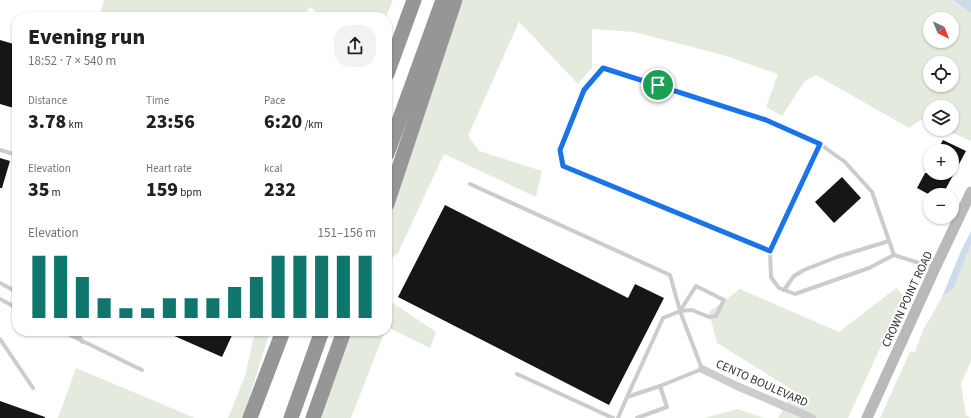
<!DOCTYPE html>
<html lang="en">
<head>
<meta charset="utf-8">
<style>
  :root { --surface:#fff; --page:#f2f2f2; --text:#202124; --muted:#757577; --accent:#0f766e }
  body { margin:0; font-family:"Source Sans 3",sans-serif; background:var(--page); color:var(--text); height:100vh; display:flex; flex-direction:column; font-size:15px; white-space:nowrap }
  * { box-sizing:border-box; margin:0 }
  p { font-size:13px; color:var(--muted) }
  .icon { flex:none; width:22px; height:22px; fill:none; stroke:currentColor; stroke-width:2; stroke-linecap:round; stroke-linejoin:round }
  .map { position:relative; flex:1; overflow:hidden }
  .panel { position:absolute; left:12px; top:12px; width:380px; height:324px; display:flex; flex-direction:column; background:var(--surface); border-radius:16px; box-shadow:0 1px 3px #0004 }
  .panel>* { flex:none }
  .needle { width:26px; rotate:137deg }
  .buttons { position:absolute; left:923px; top:12px; display:grid; gap:8px }
  .buttons a { display:grid; place-items:center; width:36px; height:36px; border-radius:50%; background:var(--surface); box-shadow:0 1px 3px #0004; font-size:20px }
  .pin { position:absolute; display:grid; place-items:center; width:34px; height:34px; color:#fff; margin:-17px; border:2px solid #fff; border-radius:50%; box-shadow:0 1px 4px #0007 }
  .round { display:grid; place-items:center; flex:none; width:42px; height:42px; border-radius:16px; background:var(--page) }
  .head { display:flex; align-items:center; justify-content:space-between; height:68px; padding:0 16px }
  h1 { font-size:22px; font-weight:800; line-height:30px }
  .stats { display:grid; grid-template-columns:repeat(3,1fr); gap:6px; height:68px; padding:4px 16px }
  .stats div { display:grid; align-content:center }
  .stats b { font-size:20px; font-weight:800 }
  .stats small { font-size:11px; font-weight:400 }
  .stats p { font-size:11px }
  .chart { height:112px; padding:8px 16px }
  .chart p { display:flex; justify-content:space-between }
  .chart svg { width:100%; height:72px; margin-top:4px; stroke:var(--accent); stroke-width:6 }
  .map>svg:first-child { display:block }
</style>
</head>
<body>
<div class="map">
<svg width="971" height="418" viewBox="0 0 971 418">
  <rect width="100%" height="100%" fill="#fff"/>
  <!-- green -->
  <g fill="#e4ebde" fill-rule="evenodd">
    <polygon points="104,0 393,0 386,17 323,17 310,7 303,17 99,17"/>
    <path d="M463 0H951L971 13V141L943 129H952V107H930V123L921 120 909 128 816 75 804 82 782 116 766 107 778 74 723 55 634 32 592 29V68L578 84 519 22 468 136 479 151 542 171 536 197 444 154 398 253 388 261 387 263V222ZM930 19H952V41H930ZM930 63H952V85H930Z"/>
    <polygon points="971,244 971,361 961,384 966,415 971,418 880,418 910,352 915,352 923,330 936,308 942,297 954,288"/>
    <polygon points="896,288 904,296 848,418 778,418 794,391 717,343 709,312 740,289 839,332"/>
    <polygon points="387,299 436,332 430,348 387,327"/>
    <polygon points="255,331 270,331 243,418 228,418 245,376"/>
    <polygon points="349,331 385,331 351,418 319,418"/>
    <polygon points="76,368 195,418 58,418"/>
    <polygon points="738,409 764,418 704,418"/>
  </g>
  <!-- water -->
  <g fill="#ccdde9">
    <polygon points="951,0 971,0 971,13 952,0"/>
    <polygon points="971,231 971,244 954,288 942,297 961,251"/>
  </g>
  <!-- building -->
  <g fill="#161616">
    <polygon points="0,40 17,45 17,109 0,104"/>
    <polygon points="943,140 966,151 943,194 938,191 937,195 930,195 917,188 925,173 952,173 952,151 937,151"/>
    <polygon points="0,158 10,161 2,188 0,188"/>
    <polygon points="842,177 861,198 834,223 815,202"/>
    <polygon points="445,205 628,298 635,284 664,298 609,405 398,297"/>
    <polygon points="163,331 234,331 222,357"/>
    <polygon points="0,401 45,417 45,418 0,418"/>
  </g>
  <g fill="none" stroke-linecap="round" stroke-linejoin="round">
    <!-- lane -->
    <g stroke="#ccc" stroke-width="4">
      <polyline points="0,150 17,155"/>
      <polyline points="470,184 670,275 680,311 702,369 660,386 627,397 663,318 680,311 692,310 709,317 716,316 724,300 696,286 680,311"/>
      <polyline points="770,251 563,166 560,150 584,90 603,68 766,120 820,144"/>
      <polyline points="894,255 872,192 845,162 820,144 770,251 771,277 779,288 795,294 869,268 894,255 935,268"/>
      <polyline points="0,283 17,292"/>
      <polyline points="784,290 794,276 804,270 837,257 889,241"/>
      <polyline points="0,299 17,308"/>
      <polyline points="62,331 142,370"/>
      <polyline points="77,331 82,342"/>
      <polyline points="0,339 33,388"/>
      <polyline points="517,374 613,418"/>
      <polyline points="618,418 627,397"/>
      <polyline points="637,418 667,407 660,386"/>
    </g>
    <!-- street -->
    <polyline stroke="#ccc" stroke-width="8" points="702,369 737,386 812,418"/>
    <!-- secondary -->
    <polyline stroke="#b9b9b9" stroke-width="11" points="867,418 935,268 971,192"/>
    <!-- highway -->
    <g stroke="#969696" stroke-width="15">
      <polyline points="387,74 414,0"/>
      <polyline points="387,154 443,0"/>
      <polyline points="387,204 455,0"/>
      <polyline points="250,418 283,331"/>
      <polyline points="291,418 322,331"/>
      <polyline points="313,418 344,331"/>
    </g>
  </g>
  <g fill="none" stroke-linecap="round" stroke-linejoin="round">
    <!-- route casing -->
    <g stroke="#fff" stroke-width="8">
      <polygon id="route" points="603,68 766,120 820,144 770,251 563,166 560,150 584,90"/>
    </g>
    <!-- route -->
    <use href="#route" stroke="#1a73e8" stroke-width="5"/>
  </g>
  <g text-anchor="middle" stroke-width="4" stroke-linejoin="round" paint-order="stroke">
    <!-- street labels -->
    <g font-size="12" fill="#2f2f2f" stroke="#fff">
      <text transform="translate(907 299) rotate(-65)" y="4">CROWN POINT ROAD</text>
      <text transform="translate(762 383) rotate(24)" y="4">CENTO BOULEVARD</text>
    </g>
  </g>
</svg>
<div class="buttons">
<a><svg class="needle" viewBox="-14 -14 28 28"><path d="M0-13l5 13h-10z" fill="#e53935"/><path d="M0 13l5-13h-10z" fill="#757577"/></svg></a>
<a><svg class="icon" aria-label="locate" viewBox="0 0 24 24"><circle cx="12" cy="12" r="6"/><path d="M12 2v4M12 18v4M2 12h4M18 12h4"/></svg></a>
<a><svg class="icon" aria-label="layers" viewBox="0 0 24 24"><path d="M12 4l9 5-9 5-9-5zM3 14l9 5 9-5"/></svg></a>
<a>+</a>
<a>−</a>
</div>
<div class="pin" style="left:658px;top:85px;background:#1e9e55"><svg class="icon" aria-label="arrive" viewBox="0 0 24 24"><path d="M6 21V4h12l-3 4 3 4H6"/></svg></div>
<section class="panel">
<div class="head"><div><h1>Evening run</h1><p>18:52 · 7 × 540 m</p></div><a class="round"><svg class="icon" aria-label="share" viewBox="0 0 24 24"><path d="M12 15V3M7 8l5-5 5 5M5 13v7h14v-7"/></svg></a></div>
<div class="stats">
<div><p>Distance</p><b>3.78<small> km</small></b></div>
<div><p>Time</p><b>23:56</b></div>
<div><p>Pace</p><b>6:20<small> /km</small></b></div>
</div>
<div class="stats">
<div><p>Elevation</p><b>35<small> m</small></b></div>
<div><p>Heart rate</p><b>159<small> bpm</small></b></div>
<div><p>kcal</p><b>232</b></div>
</div>
<div class="chart"><p><span>Elevation</span>151–156 m</p>
<svg viewBox="0 0 160 44" preserveAspectRatio="none"><path d="M5 44V6M15 44V6M25 44V19M35 44V32M45 44V38M55 44V38M65 44V32M75 44V32M85 44V32M95 44V25M105 44V19M115 44V6M125 44V6M135 44V6M145 44V6M155 44V6"/></svg>
</div>
</section>
</div>
</body>
</html>
